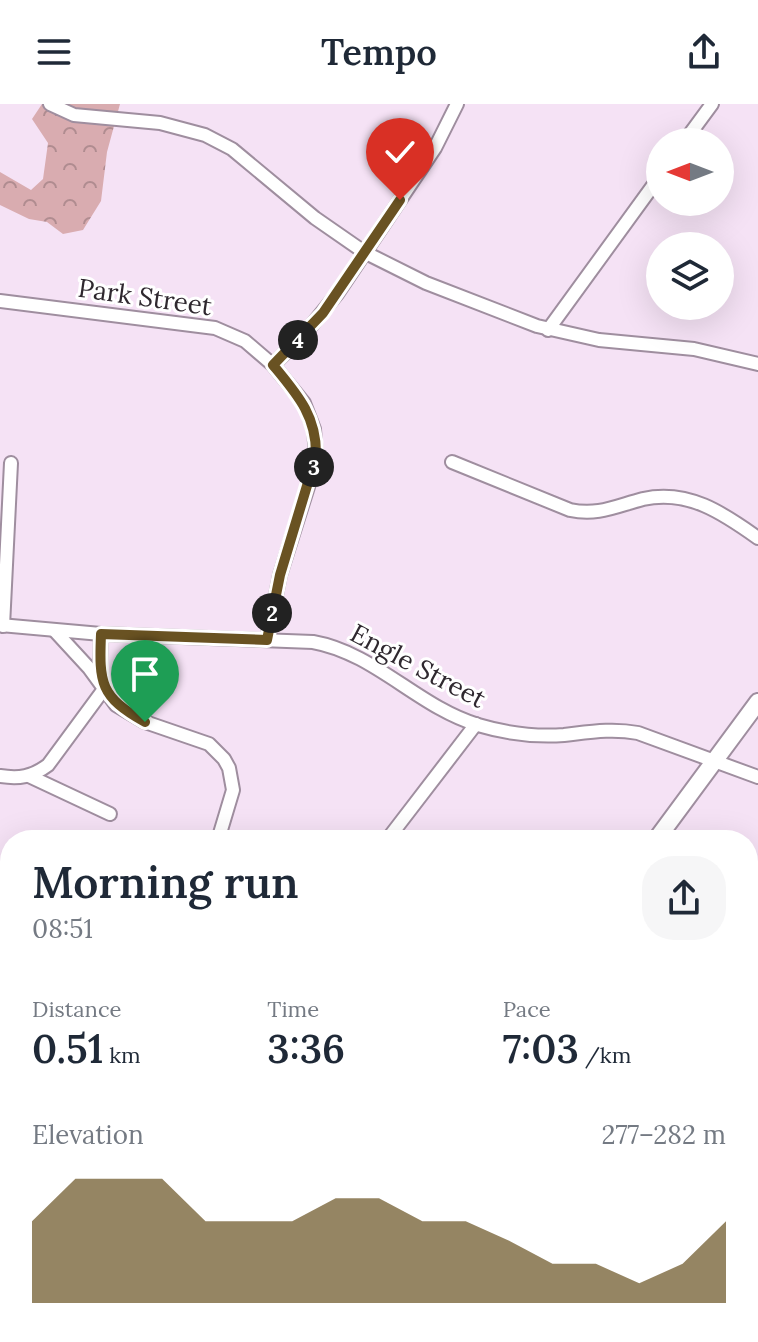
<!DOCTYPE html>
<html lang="en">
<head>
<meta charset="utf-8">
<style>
  :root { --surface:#fff; --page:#f6f6f7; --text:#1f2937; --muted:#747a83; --accent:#695222 }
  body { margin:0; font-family:Lora,serif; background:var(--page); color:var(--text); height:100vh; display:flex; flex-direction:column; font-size:30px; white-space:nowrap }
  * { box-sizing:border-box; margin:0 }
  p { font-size:26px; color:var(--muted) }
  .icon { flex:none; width:44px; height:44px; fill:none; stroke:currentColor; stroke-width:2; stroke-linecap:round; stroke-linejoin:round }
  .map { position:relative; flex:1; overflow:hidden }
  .sheet { position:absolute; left:0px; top:726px; width:758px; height:512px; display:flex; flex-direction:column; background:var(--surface); border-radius:32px 32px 0 0; box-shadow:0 8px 32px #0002 }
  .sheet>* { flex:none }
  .needle { width:52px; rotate:270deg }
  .fabs { position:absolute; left:646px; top:24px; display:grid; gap:16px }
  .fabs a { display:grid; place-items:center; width:88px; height:88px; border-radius:50%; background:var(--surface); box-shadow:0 8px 32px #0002; font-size:40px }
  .pin { position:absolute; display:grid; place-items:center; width:68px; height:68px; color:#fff; margin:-82px -34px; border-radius:50% 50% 50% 0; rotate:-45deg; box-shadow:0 0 8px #0007 }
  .pin .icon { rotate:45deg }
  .km { position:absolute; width:40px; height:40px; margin:-20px; border-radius:50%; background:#222; color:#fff; font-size:22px; line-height:40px; text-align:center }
  .round { display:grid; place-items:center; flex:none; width:84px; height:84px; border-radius:32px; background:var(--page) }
  .overview { display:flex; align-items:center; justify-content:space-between; height:136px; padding:0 32px }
  h1 { font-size:44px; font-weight:600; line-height:60px }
  .figures { display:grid; grid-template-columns:repeat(3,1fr); gap:12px; height:136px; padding:8px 32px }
  .figures div { display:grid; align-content:center }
  .figures b { font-size:40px; font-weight:600 }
  .figures small { font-size:22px; font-weight:400 }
  .figures p { font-size:22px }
  .chart { height:224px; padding:16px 32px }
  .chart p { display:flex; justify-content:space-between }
  .chart svg { width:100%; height:144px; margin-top:8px; fill:var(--accent); opacity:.7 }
  header { display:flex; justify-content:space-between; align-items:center; height:104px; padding:0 32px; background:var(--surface); font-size:36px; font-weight:600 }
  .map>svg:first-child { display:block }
</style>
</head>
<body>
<header><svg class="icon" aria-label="menu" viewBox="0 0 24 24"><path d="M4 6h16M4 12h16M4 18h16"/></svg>Tempo<svg class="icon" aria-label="share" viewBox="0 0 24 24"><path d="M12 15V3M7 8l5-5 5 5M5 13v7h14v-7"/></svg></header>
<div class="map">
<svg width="758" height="1238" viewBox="0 0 758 1238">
  <defs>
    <pattern id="forest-crowns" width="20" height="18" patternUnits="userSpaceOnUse" patternTransform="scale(2)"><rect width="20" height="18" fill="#d9acb0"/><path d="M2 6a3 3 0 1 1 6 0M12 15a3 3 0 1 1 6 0" fill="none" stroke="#b08c90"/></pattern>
    <pattern id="building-back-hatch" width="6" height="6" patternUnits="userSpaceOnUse" patternTransform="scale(2)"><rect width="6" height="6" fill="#fac1db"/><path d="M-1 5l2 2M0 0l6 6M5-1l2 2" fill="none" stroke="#d7a6bc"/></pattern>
  </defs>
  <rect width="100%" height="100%" fill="#f5e2f5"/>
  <!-- forest -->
  <polygon fill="url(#forest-crowns)" points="42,0 120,0 107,48 101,97 83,126 63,130 47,118 29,115 0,101 0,68 31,86 43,75 48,39 32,15"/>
  <!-- building -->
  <g fill="url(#building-back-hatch)" stroke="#bfa7b2" stroke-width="2">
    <polygon points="160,1228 195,1228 188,1238 152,1238"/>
    <polygon points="198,1228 253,1228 258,1232 254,1238 211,1238"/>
  </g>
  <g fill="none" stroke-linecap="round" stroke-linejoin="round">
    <!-- minor casing -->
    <g stroke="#9f8e9f" stroke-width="16">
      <g id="minor">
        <polyline points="50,0 74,11 160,19 205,31 232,45 315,114 364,148 426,179 537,222 599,236 694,245 758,260"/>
        <polyline points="684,38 712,0"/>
        <polyline points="0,197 215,224 245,237 273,261 304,299 314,325 316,352 313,367 280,471 267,536"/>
        <polyline points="548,226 660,72"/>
        <polyline points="273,261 307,227 337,190 435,44 457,0"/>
        <path d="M452 358 570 406C598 412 616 402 643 395 688 385 723 409 758 434"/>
        <path d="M0 521 101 530 313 538C375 549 418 603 478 621 505 629 536 633 564 631 590 628 612 624 638 629L758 673"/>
        <polyline points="3,522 11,359"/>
        <polyline points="54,526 89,564 116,601 145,618 209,640 224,655 229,664 233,686 218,736"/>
        <polyline points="101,530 100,564 102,578"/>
        <path d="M0 672C19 675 32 673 48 661L104 585"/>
        <polyline points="29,672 110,710"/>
        <polyline points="387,736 476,620"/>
        <polyline points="748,854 758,847"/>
        <polyline points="0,904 10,911"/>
        <polyline points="0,1040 10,1045"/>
        <polyline points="748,1065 758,1054"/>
        <polyline points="748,1146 758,1147"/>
        <polyline points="404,1228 417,1232 416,1238"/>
        <polyline points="347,1238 349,1228"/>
      </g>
    </g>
    <!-- major casing -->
    <g stroke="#9f8e9f" stroke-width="20">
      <g id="major">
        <polyline points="656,736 758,598"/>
        <polyline points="0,1156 10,1166"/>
        <polyline points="72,1228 83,1238"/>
        <polyline points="0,1237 10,1224"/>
        <polyline points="278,1238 286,1228"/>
      </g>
    </g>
    <!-- path -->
    <polyline stroke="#b2a3b2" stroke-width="2" stroke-dasharray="6 4" stroke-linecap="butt" points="31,1228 37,1234 51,1238"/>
    <!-- minor -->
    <use href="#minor" stroke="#fff" stroke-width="12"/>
    <!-- major -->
    <use href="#major" stroke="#fff" stroke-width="16"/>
  </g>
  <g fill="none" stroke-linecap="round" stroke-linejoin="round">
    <!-- route casing -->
    <g stroke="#fff" stroke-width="16">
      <path id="route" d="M145 618C100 593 99 579 101 530L267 536 280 471 316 352C317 312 297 290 273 261L323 209 400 96"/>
    </g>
    <!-- route -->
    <use href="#route" stroke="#695222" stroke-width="10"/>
  </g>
  <g text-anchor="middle" stroke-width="6" stroke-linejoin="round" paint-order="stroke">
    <!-- street labels -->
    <g font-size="26" fill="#2f282f" stroke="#fff">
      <text transform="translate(145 193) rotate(8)" y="9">Park Street</text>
      <text transform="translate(418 562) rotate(28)" y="9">Engle Street</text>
    </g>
  </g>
</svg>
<div class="fabs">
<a><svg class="needle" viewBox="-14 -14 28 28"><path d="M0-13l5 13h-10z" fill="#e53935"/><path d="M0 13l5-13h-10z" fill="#747a83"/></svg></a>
<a><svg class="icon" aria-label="layers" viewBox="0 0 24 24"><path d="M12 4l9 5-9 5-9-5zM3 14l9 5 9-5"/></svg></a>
</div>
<div class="pin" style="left:145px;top:618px;background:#1e9e55"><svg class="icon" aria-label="arrive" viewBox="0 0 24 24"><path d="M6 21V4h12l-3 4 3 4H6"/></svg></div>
<div class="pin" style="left:400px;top:96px;background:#d93025"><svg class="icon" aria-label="check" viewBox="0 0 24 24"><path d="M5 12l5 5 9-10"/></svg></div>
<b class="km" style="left:272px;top:509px">2</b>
<b class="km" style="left:314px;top:363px">3</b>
<b class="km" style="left:298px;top:236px">4</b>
<section class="sheet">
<div class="overview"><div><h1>Morning run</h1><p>08:51</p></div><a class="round"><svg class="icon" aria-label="share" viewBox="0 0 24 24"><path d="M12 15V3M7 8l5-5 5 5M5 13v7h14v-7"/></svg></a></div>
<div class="figures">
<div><p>Distance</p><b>0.51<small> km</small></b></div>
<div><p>Time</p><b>3:36</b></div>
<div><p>Pace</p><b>7:03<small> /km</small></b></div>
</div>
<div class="chart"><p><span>Elevation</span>277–282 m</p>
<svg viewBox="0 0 160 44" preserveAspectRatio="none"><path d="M0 44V19L10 6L20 6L30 6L40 19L50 19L60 19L70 12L80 12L90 19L100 19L110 25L120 32L130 32L140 38L150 32L160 19V44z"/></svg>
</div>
</section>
</div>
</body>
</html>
